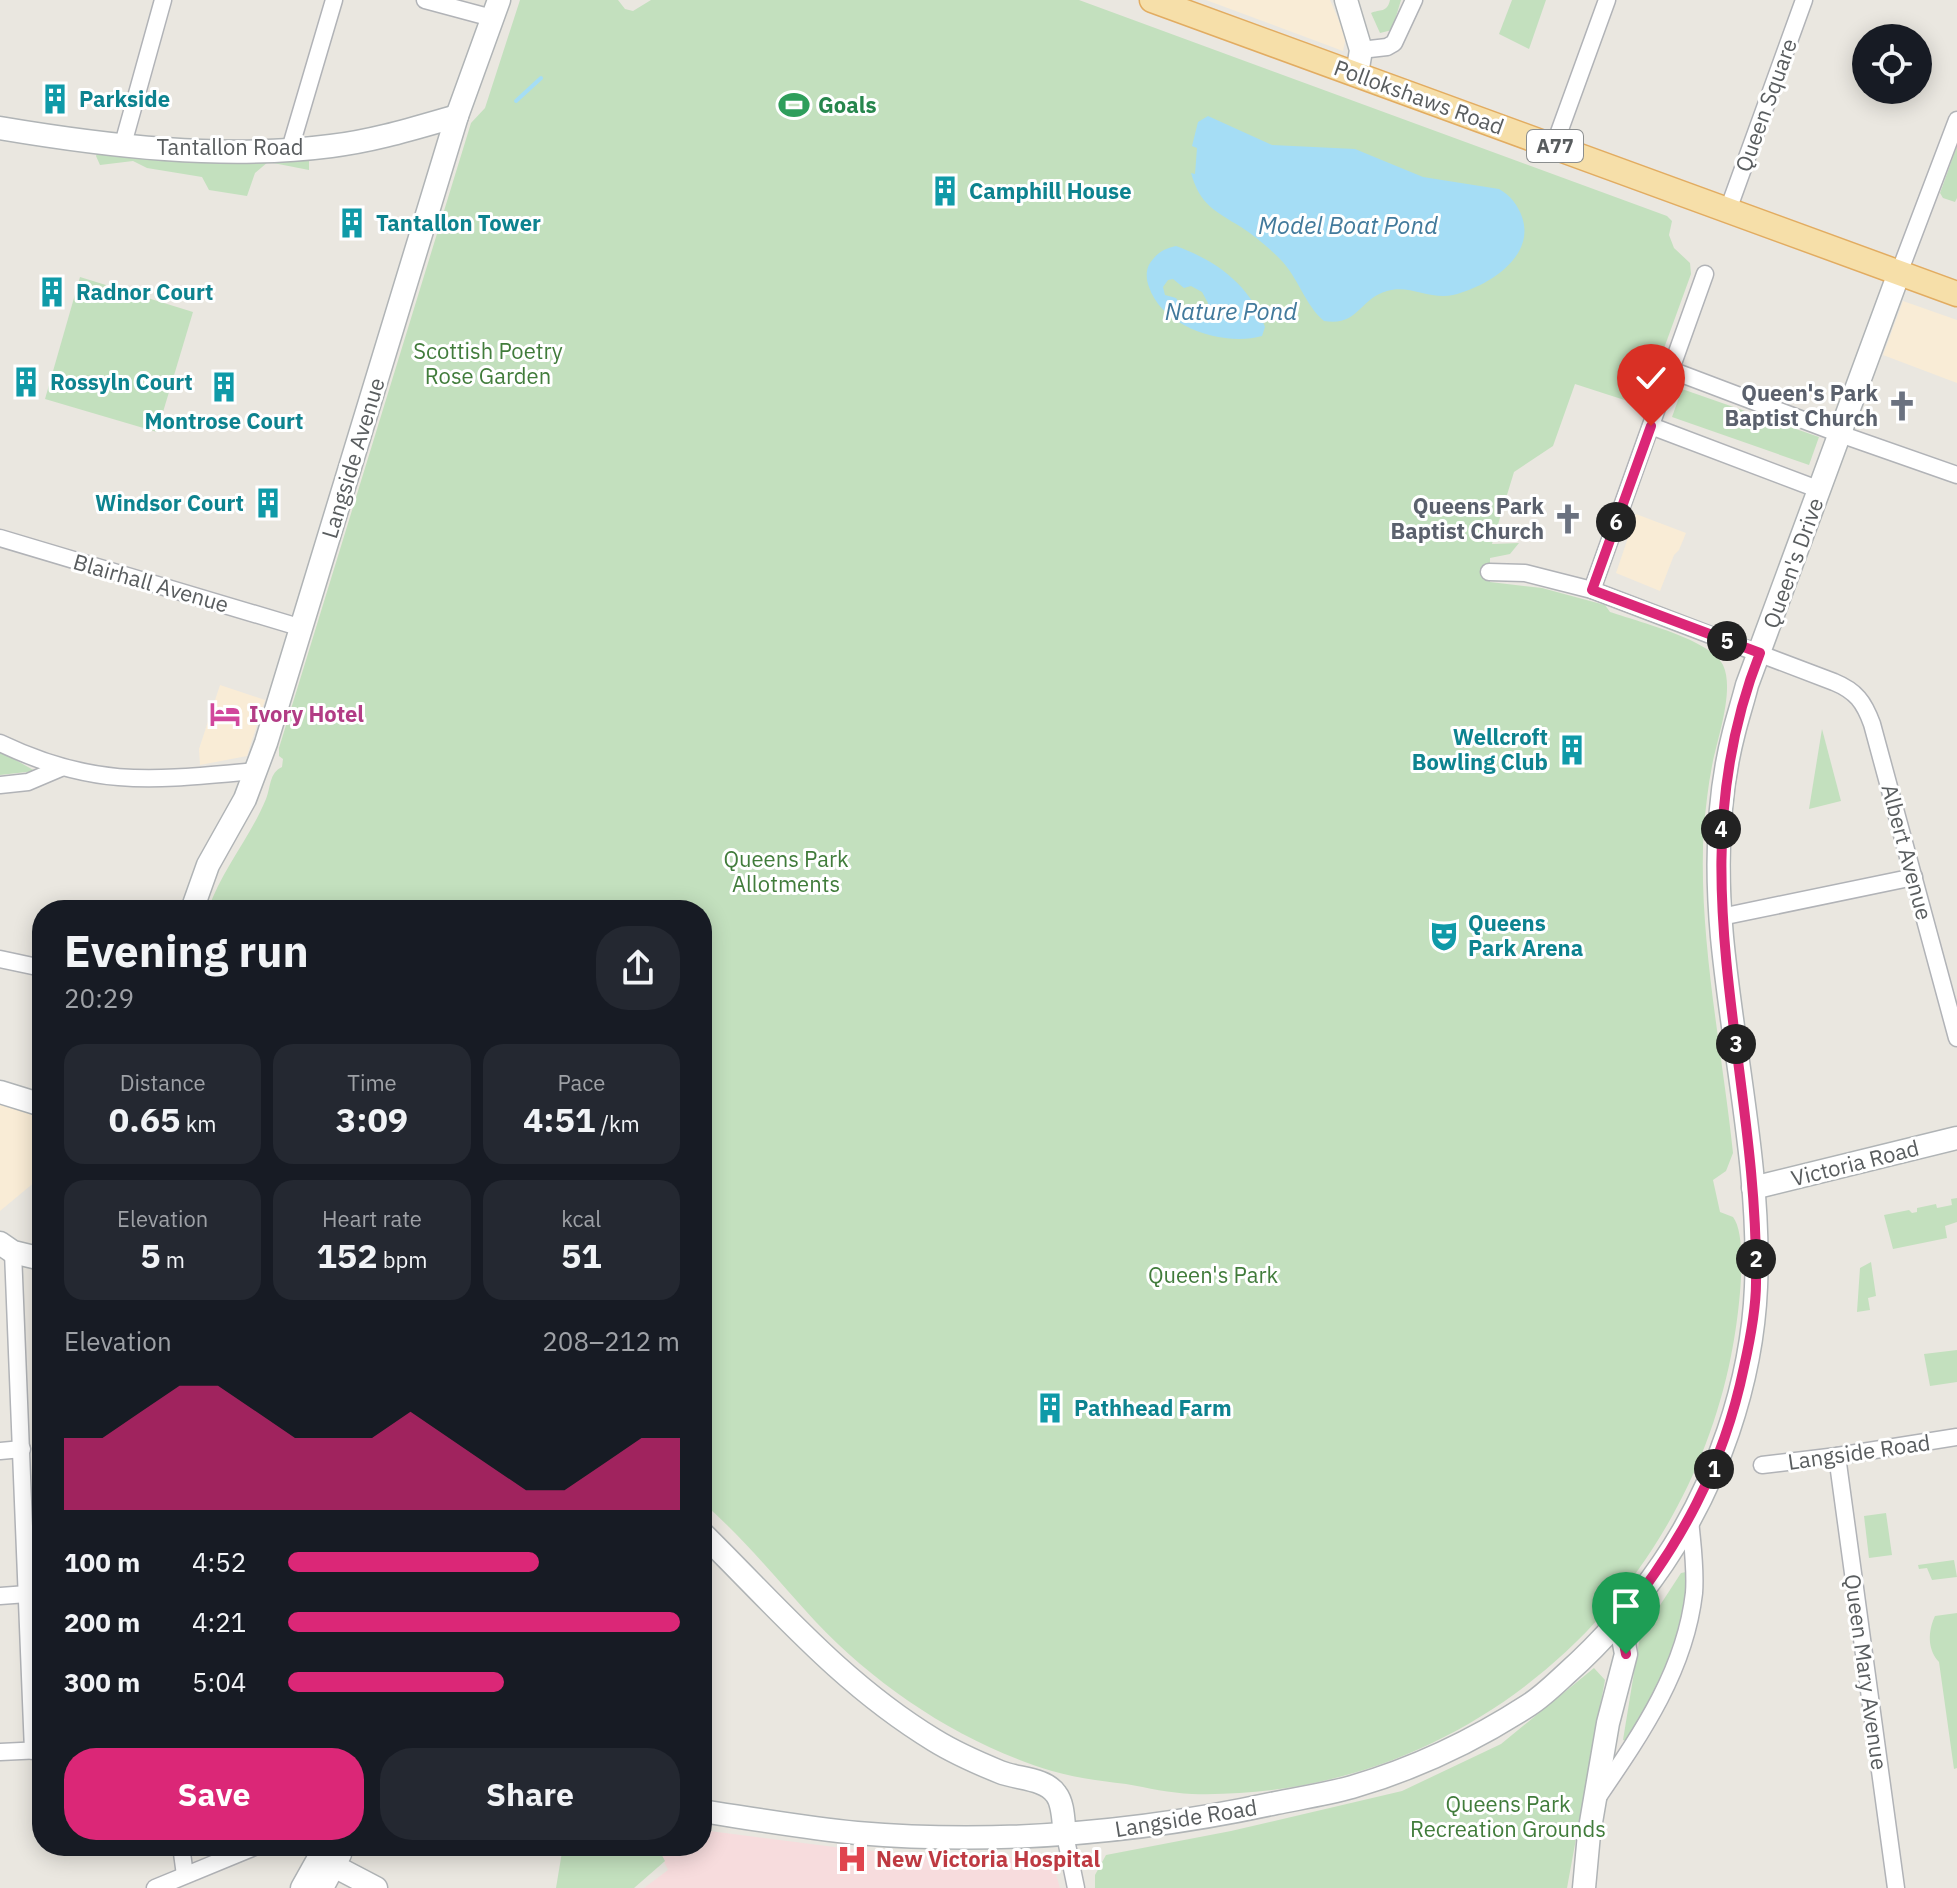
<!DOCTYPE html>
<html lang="en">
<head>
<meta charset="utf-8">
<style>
  :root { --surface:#171b24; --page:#242831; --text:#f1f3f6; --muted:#9ea1a6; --accent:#db2777 }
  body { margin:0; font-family:"IBM Plex Sans",sans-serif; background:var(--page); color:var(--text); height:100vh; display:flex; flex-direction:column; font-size:30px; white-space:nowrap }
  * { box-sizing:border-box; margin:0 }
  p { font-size:26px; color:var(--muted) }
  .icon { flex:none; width:44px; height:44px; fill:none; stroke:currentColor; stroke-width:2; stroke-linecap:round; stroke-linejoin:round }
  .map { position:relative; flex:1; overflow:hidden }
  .sheet { position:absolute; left:32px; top:900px; width:680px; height:956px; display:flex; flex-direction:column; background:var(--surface); border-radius:32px; box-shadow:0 4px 20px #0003 }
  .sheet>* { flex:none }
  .controls { position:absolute; left:1852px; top:24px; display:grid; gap:16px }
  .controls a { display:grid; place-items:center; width:80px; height:80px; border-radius:50%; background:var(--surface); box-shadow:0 4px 20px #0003; font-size:40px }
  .pin { position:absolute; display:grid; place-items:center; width:68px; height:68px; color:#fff; margin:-82px -34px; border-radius:50% 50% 50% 0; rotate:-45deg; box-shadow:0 0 8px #0007 }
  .pin .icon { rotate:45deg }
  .km { position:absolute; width:40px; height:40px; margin:-20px; border-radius:50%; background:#222; color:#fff; font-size:22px; line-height:40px; text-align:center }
  .round { display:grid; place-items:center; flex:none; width:84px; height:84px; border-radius:32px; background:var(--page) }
  .overview { display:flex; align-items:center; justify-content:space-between; height:136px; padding:0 32px }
  h1 { font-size:44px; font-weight:700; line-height:60px }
  .stats { display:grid; grid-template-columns:repeat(3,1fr); gap:12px; height:136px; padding:8px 32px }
  .stats div { display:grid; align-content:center; border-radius:20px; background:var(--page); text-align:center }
  .stats b { font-size:34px; font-weight:700 }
  .stats small { font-size:22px; font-weight:400 }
  .stats p { font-size:22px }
  .chart { height:224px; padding:16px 32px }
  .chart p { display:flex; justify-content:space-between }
  .chart svg { width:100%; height:144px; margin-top:8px; fill:var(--accent); opacity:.7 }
  .action { display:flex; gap:16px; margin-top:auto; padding:16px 32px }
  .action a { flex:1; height:92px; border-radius:32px; background:var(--accent); color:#fff; font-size:32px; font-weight:700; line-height:92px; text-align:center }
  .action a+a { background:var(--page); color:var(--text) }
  ul { padding:0 32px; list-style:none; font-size:26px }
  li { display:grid; grid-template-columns:128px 96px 1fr; align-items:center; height:60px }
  li i { height:20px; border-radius:10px; background:var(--accent) }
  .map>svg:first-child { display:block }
</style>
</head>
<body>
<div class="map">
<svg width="1957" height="1888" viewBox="0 0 1957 1888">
  <rect width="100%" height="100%" fill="#eae7e0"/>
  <!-- commercial -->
  <g fill="#f9ecd6">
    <polygon points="1206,0 1330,0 1346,37 1343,51"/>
    <polygon points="1903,301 1957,320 1957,383 1883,355"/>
    <polygon points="1636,514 1686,533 1679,550 1674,555 1660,591 1616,573"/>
    <polygon points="220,685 265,700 247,756 200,765 199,749"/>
    <polygon points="0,1083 42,1098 42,1185 36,1181 0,1211"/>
  </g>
  <!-- medical -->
  <polygon fill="#f7dcdd" points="702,1830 850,1849 949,1857 1030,1857 1048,1860 1054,1868 1060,1888 644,1888 668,1870 657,1846 702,1846"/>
  <!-- green -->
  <g fill="#c3e0be">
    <path d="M520 0H618L625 9 633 11 651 0H1079L1667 216 1672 221 1669 235 1674 248 1690 263 1691 274 1643 406 1575 384 1553 446 1514 472 1492 544 1519 543 1510 554 1490 558V582L1542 588 1605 605 1610 612C1636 621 1712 640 1723 665 1735 690 1717 739 1712 766 1708 786 1706 806 1704 826 1697 931 1722 1048 1733 1153L1726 1171 1713 1180 1720 1212 1733 1217C1750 1239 1737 1328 1731 1356 1680 1611 1456 1801 1192 1794 1170 1793 1148 1788 1126 1784 1101 1781 1076 1778 1052 1771 963 1744 879 1689 815 1621 778 1581 744 1538 702 1502V910H208C222 869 250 838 266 799 271 787 269 773 282 767L283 759 279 756V748L471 123 485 108Z"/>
    <path d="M1390 0H1401L1392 30 1380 33 1371 13C1380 9 1387 13 1390 0Z"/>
    <polygon points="1512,0 1546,0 1529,49 1499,34"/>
    <polygon points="1957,146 1957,198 1955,202 1943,198 1940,193"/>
    <polygon points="98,150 295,155 309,160 309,170 268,162 255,173 247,196 209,190 202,177 147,168 133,161 100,165 96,156"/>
    <polygon points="80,277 193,312 157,432 45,399"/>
    <polygon points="1682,389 1819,437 1809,465 1672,417"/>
    <polygon points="1822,729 1841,801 1809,809"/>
    <polygon points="0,751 35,771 0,775"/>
    <polygon points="1957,1198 1957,1222 1945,1226 1947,1238 1893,1249 1884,1215 1909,1210 1912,1213 1917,1212 1917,1208 1936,1204 1937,1208 1952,1205 1951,1199"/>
    <polygon points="1871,1262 1876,1296 1868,1298 1870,1310 1857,1312 1860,1268"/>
    <polygon points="1957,1350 1957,1382 1930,1386 1924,1354"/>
    <polygon points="1886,1513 1892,1555 1869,1558 1864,1516"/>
    <polygon points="1954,1560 1957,1577 1932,1580 1927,1568 1919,1569 1918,1565"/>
    <path d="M1686 1572C1698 1618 1650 1702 1626 1741L1623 1740 1640 1636 1681 1573Z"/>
    <path d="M1957 1613V1768L1954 1769 1939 1662C1927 1649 1928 1631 1935 1616Z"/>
    <polygon points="1594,1668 1605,1680 1567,1888 1095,1888 1095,1875 1106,1855 1231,1831 1402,1791 1501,1744"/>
    <polygon points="563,1846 657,1846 665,1861 634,1888 556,1888"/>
  </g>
  <!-- water -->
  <g fill="#a5ddf5" fill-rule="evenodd">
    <path d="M1208 116 1272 145 1355 149 1423 177 1499 189C1510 195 1518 205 1522 217 1536 257 1487 287 1453 295 1430 300 1409 284 1387 291 1360 298 1358 327 1324 321 1305 305 1298 277 1280 259 1268 247 1255 236 1241 227 1215 211 1200 205 1191 173L1195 174 1197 148 1192 146 1198 122Z"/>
    <path d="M1176 246C1217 261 1250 285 1265 327L1262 336C1224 347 1162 327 1149 287 1145 276 1146 266 1154 258 1160 251 1167 248 1176 246ZM1173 279 1184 288 1191 286 1202 292 1208 303 1205 312 1193 315 1183 308 1176 298 1165 295 1163 287 1168 280Z"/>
  </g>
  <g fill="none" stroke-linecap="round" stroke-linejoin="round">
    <!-- stream -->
    <polyline stroke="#a5ddf5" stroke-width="4" points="516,101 541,78"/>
    <!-- street casing -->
    <g stroke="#b1b3b7" stroke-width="19">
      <g id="street">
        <polyline points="425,0 492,18"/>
        <polyline points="1361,50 1387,47 1394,43 1414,0"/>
        <polyline points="123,144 163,0"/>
        <polyline points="1554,146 1607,0"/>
        <polyline points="290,149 334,0"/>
        <polyline points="1728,210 1804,0"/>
        <polyline points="1899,273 1957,120"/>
        <polyline points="1671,370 1840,434 1957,475"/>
        <polyline points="1651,426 1820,490"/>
        <polyline points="0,538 302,628"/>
        <path d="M1489 572 1525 573 1592 590 1834 682C1856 691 1864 702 1872 724L1957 1038"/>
        <polyline points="1592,590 1705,274"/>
        <path d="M0 743C96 789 155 780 256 771"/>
        <polyline points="0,785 28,782 61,768"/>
        <polyline points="1721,917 1914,877"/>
        <polyline points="0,959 42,968"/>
        <polyline points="13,1252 33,1751"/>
        <polyline points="0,1451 22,1449"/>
        <polyline points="1837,1456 1896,1888"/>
        <polyline points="1762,1465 1837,1456 1957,1437"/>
        <polyline points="0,1596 27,1594"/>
        <polyline points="0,1752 42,1750"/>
        <path d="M1598 1797C1641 1734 1685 1671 1694 1593 1696 1568 1692 1543 1690 1519"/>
        <polyline points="1065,1835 1076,1888"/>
        <polyline points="181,1846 185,1875"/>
        <polyline points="155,1888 257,1846"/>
      </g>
    </g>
    <!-- secondary casing -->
    <g stroke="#b0b4b6" stroke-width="25">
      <g id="secondary">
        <polyline points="1346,0 1361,50 1357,74"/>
        <path d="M0 128C107 146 223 160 331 146 374 141 415 128 457 116"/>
        <polyline points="192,910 208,865 245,799 266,743 457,116 499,0"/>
        <polyline points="0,1092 42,1105"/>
        <polyline points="1753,1188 1957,1138"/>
        <polyline points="0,1243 13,1252 42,1259"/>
        <path d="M702 1533C778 1608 842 1684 934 1740 955 1753 978 1763 1000 1772 1017 1779 1045 1778 1056 1794 1064 1804 1063 1823 1065 1835"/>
        <path d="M702 1811C754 1819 805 1828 857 1833 998 1845 1138 1833 1276 1803 1301 1798 1327 1794 1352 1787 1414 1769 1475 1740 1529 1705 1543 1696 1555 1684 1567 1673 1604 1640 1635 1604 1663 1563 1717 1484 1752 1383 1756 1287 1761 1170 1733 1053 1722 937 1716 871 1717 797 1734 732 1738 716 1743 701 1747 685L1899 273"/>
        <polyline points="314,1846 334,1866 376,1888"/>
        <polyline points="302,1888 321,1854 330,1847"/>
        <polyline points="322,1888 340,1854"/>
        <polyline points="1584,1888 1589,1834 1608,1723 1626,1654 1623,1638 1616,1625"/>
      </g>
    </g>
    <!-- primary casing -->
    <g stroke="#e2ac61" stroke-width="27">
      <polyline id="primary" points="1152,0 1957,294"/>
    </g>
    <!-- street -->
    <use href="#street" stroke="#fff" stroke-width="16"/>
    <!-- secondary -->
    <use href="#secondary" stroke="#fff" stroke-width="22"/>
    <!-- primary -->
    <use href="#primary" stroke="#f6dfa9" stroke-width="24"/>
  </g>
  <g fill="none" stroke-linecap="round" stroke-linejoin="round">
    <!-- route casing -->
    <g stroke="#fff" stroke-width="16">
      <path id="route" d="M1626 1654 1623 1638 1616 1625C1680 1546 1723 1468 1744 1367 1750 1340 1756 1311 1756 1283 1759 1064 1674 870 1760 653L1592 590 1651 426"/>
    </g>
    <!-- route -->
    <use href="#route" stroke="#db2777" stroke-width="10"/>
  </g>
  <!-- icons -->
  <defs>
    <g id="building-bare" transform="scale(2.4)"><path d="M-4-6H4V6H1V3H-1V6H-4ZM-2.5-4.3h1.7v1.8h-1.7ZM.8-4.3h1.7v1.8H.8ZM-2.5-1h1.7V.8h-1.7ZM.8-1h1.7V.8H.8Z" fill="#0f9aa8" stroke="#fff" stroke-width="2.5" paint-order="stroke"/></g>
    <g id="stadium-bare" transform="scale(2.4)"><path d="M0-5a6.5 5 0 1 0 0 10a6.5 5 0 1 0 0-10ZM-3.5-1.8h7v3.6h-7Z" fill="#2e9e5b" stroke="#fff" stroke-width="2.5" paint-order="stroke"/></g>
    <g id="church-bare" transform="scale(2.4)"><path d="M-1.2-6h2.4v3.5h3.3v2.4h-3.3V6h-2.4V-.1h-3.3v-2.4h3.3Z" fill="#6b7280" stroke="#fff" stroke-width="2.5" paint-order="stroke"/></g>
    <g id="hotel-bare" transform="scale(2.4)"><path d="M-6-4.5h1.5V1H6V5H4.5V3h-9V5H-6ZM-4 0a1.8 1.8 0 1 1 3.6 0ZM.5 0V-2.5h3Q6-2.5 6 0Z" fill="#d1479c" stroke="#fff" stroke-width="2.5" paint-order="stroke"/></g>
    <g id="theatre-bare" transform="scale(2.4)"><path d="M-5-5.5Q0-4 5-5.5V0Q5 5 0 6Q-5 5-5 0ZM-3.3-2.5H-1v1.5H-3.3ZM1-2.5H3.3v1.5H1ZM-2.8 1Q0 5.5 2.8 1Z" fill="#0f9aa8" stroke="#fff" stroke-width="2.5" paint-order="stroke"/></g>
    <g id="hospital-bare" transform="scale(2.4)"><path d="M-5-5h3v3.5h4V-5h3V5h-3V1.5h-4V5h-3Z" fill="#e0444e" stroke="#fff" stroke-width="2.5" paint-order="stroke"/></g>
  </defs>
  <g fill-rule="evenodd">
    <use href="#building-bare" x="55" y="99"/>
    <use href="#stadium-bare" x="794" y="105"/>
    <use href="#building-bare" x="945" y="191"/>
    <use href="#building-bare" x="352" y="223"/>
    <use href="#building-bare" x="52" y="292"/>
    <use href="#building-bare" x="26" y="382"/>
    <use href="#building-bare" x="224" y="387"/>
    <use href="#church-bare" x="1902" y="406"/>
    <use href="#building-bare" x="268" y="503"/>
    <use href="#church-bare" x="1568" y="519"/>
    <use href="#hotel-bare" x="225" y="714"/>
    <use href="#building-bare" x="1572" y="750"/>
    <use href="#theatre-bare" x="1444" y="936"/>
    <use href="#building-bare" x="1050" y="1408"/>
    <use href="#hospital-bare" x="852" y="1859"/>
  </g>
  <g text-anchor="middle" stroke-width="6" stroke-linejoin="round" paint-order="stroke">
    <!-- shield labels -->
    <rect fill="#fff" stroke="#8b8e8f" stroke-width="2" x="1527" y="130" width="56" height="32" rx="6"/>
    <g font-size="20" font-weight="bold" fill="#595d5f">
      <text x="1555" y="153">A77</text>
    </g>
    <!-- street labels -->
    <g font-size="22" fill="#595d5f" stroke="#fff">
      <text transform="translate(1419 97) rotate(20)" y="8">Pollokshaws Road</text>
      <text transform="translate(1766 105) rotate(-70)" y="8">Queen Square</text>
      <text x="230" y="155">Tantallon Road</text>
      <text transform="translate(353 458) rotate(-73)" y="8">Langside Avenue</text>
      <text transform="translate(1793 563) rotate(-70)" y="8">Queen's Drive</text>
      <text transform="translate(151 583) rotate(16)" y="8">Blairhall Avenue</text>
      <text transform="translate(1907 852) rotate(75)" y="8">Albert Avenue</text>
      <text transform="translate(1855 1163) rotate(-14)" y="8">Victoria Road</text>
      <text transform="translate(1859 1452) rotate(-8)" y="8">Langside Road</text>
      <text transform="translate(1866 1672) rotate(82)" y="8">Queen Mary Avenue</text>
      <text transform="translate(1186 1818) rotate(-9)" y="8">Langside Road</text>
    </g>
    <!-- culture labels -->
    <g font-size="22" font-weight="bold" fill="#0d838f" stroke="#fff" text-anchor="start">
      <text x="79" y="107">Parkside</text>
      <text x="969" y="199">Camphill House</text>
      <text x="376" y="231">Tantallon Tower</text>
      <text x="76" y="300">Radnor Court</text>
      <text x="50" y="390">Rossyln Court</text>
      <text x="224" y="429" text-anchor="middle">Montrose Court</text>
      <text x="244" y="511" text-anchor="end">Windsor Court</text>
      <text x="1548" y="745" text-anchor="end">Wellcroft<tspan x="1548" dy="25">Bowling Club</tspan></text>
      <text x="1468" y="931">Queens<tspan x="1468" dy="25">Park Arena</tspan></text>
      <text x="1074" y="1416">Pathhead Farm</text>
    </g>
    <!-- leisure labels -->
    <g font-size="22" font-weight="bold" fill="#27864d" stroke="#fff" text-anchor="start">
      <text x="818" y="113">Goals</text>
    </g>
    <!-- park labels -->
    <g font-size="22" fill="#417c3b" stroke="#fff">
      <text x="488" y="359">Scottish Poetry<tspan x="488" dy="25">Rose Garden</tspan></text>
      <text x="786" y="867">Queens Park<tspan x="786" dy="25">Allotments</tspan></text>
      <text x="1213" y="1283">Queen's Park</text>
      <text x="1508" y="1812">Queens Park<tspan x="1508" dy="25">Recreation Grounds</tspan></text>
    </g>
    <!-- worship labels -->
    <g font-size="22" font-weight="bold" fill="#5b616d" stroke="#fff" text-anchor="end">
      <text x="1878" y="401">Queen's Park<tspan x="1878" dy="25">Baptist Church</tspan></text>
      <text x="1544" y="514">Queens Park<tspan x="1544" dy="25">Baptist Church</tspan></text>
    </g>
    <!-- hotel labels -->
    <g font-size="22" font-weight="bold" fill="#b23c85" stroke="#fff" text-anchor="start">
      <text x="249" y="722">Ivory Hotel</text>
    </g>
    <!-- health labels -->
    <g font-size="22" font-weight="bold" fill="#be3a42" stroke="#fff" text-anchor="start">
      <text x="876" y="1867">New Victoria Hospital</text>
    </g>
    <!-- water labels -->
    <g font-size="24" font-style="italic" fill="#427a9c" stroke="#fff">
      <text x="1348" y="234">Model Boat Pond</text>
      <text x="1231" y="320">Nature Pond</text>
    </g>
  </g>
</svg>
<div class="controls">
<a><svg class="icon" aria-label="locate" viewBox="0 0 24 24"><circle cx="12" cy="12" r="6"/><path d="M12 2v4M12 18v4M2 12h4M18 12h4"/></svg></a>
</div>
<div class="pin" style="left:1626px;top:1654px;background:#1e9e55"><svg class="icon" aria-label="arrive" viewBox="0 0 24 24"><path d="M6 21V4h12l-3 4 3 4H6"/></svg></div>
<div class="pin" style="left:1651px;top:426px;background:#d93025"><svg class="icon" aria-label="check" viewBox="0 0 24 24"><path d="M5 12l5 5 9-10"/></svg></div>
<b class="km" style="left:1714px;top:1469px">1</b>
<b class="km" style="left:1756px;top:1259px">2</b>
<b class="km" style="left:1736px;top:1044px">3</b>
<b class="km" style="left:1721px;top:829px">4</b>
<b class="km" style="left:1727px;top:641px">5</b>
<b class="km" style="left:1616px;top:522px">6</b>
<section class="sheet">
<div class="overview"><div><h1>Evening run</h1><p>20:29</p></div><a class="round"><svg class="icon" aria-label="share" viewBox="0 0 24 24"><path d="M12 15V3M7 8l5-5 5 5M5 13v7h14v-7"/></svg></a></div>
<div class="stats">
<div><p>Distance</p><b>0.65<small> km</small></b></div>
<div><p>Time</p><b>3:09</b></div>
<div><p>Pace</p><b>4:51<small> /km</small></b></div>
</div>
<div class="stats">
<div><p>Elevation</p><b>5<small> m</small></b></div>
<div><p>Heart rate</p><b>152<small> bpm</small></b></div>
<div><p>kcal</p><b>51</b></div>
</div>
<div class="chart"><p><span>Elevation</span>208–212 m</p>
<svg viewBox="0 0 160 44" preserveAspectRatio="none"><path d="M0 44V22L10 22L20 14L30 6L40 6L50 14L60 22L70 22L80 22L90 14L100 22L110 30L120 38L130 38L140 30L150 22L160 22V44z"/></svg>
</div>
<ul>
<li><b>100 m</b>4:52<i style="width:64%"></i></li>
<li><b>200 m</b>4:21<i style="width:100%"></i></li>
<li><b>300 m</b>5:04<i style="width:55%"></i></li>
</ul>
<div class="action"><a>Save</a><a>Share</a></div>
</section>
</div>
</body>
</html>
